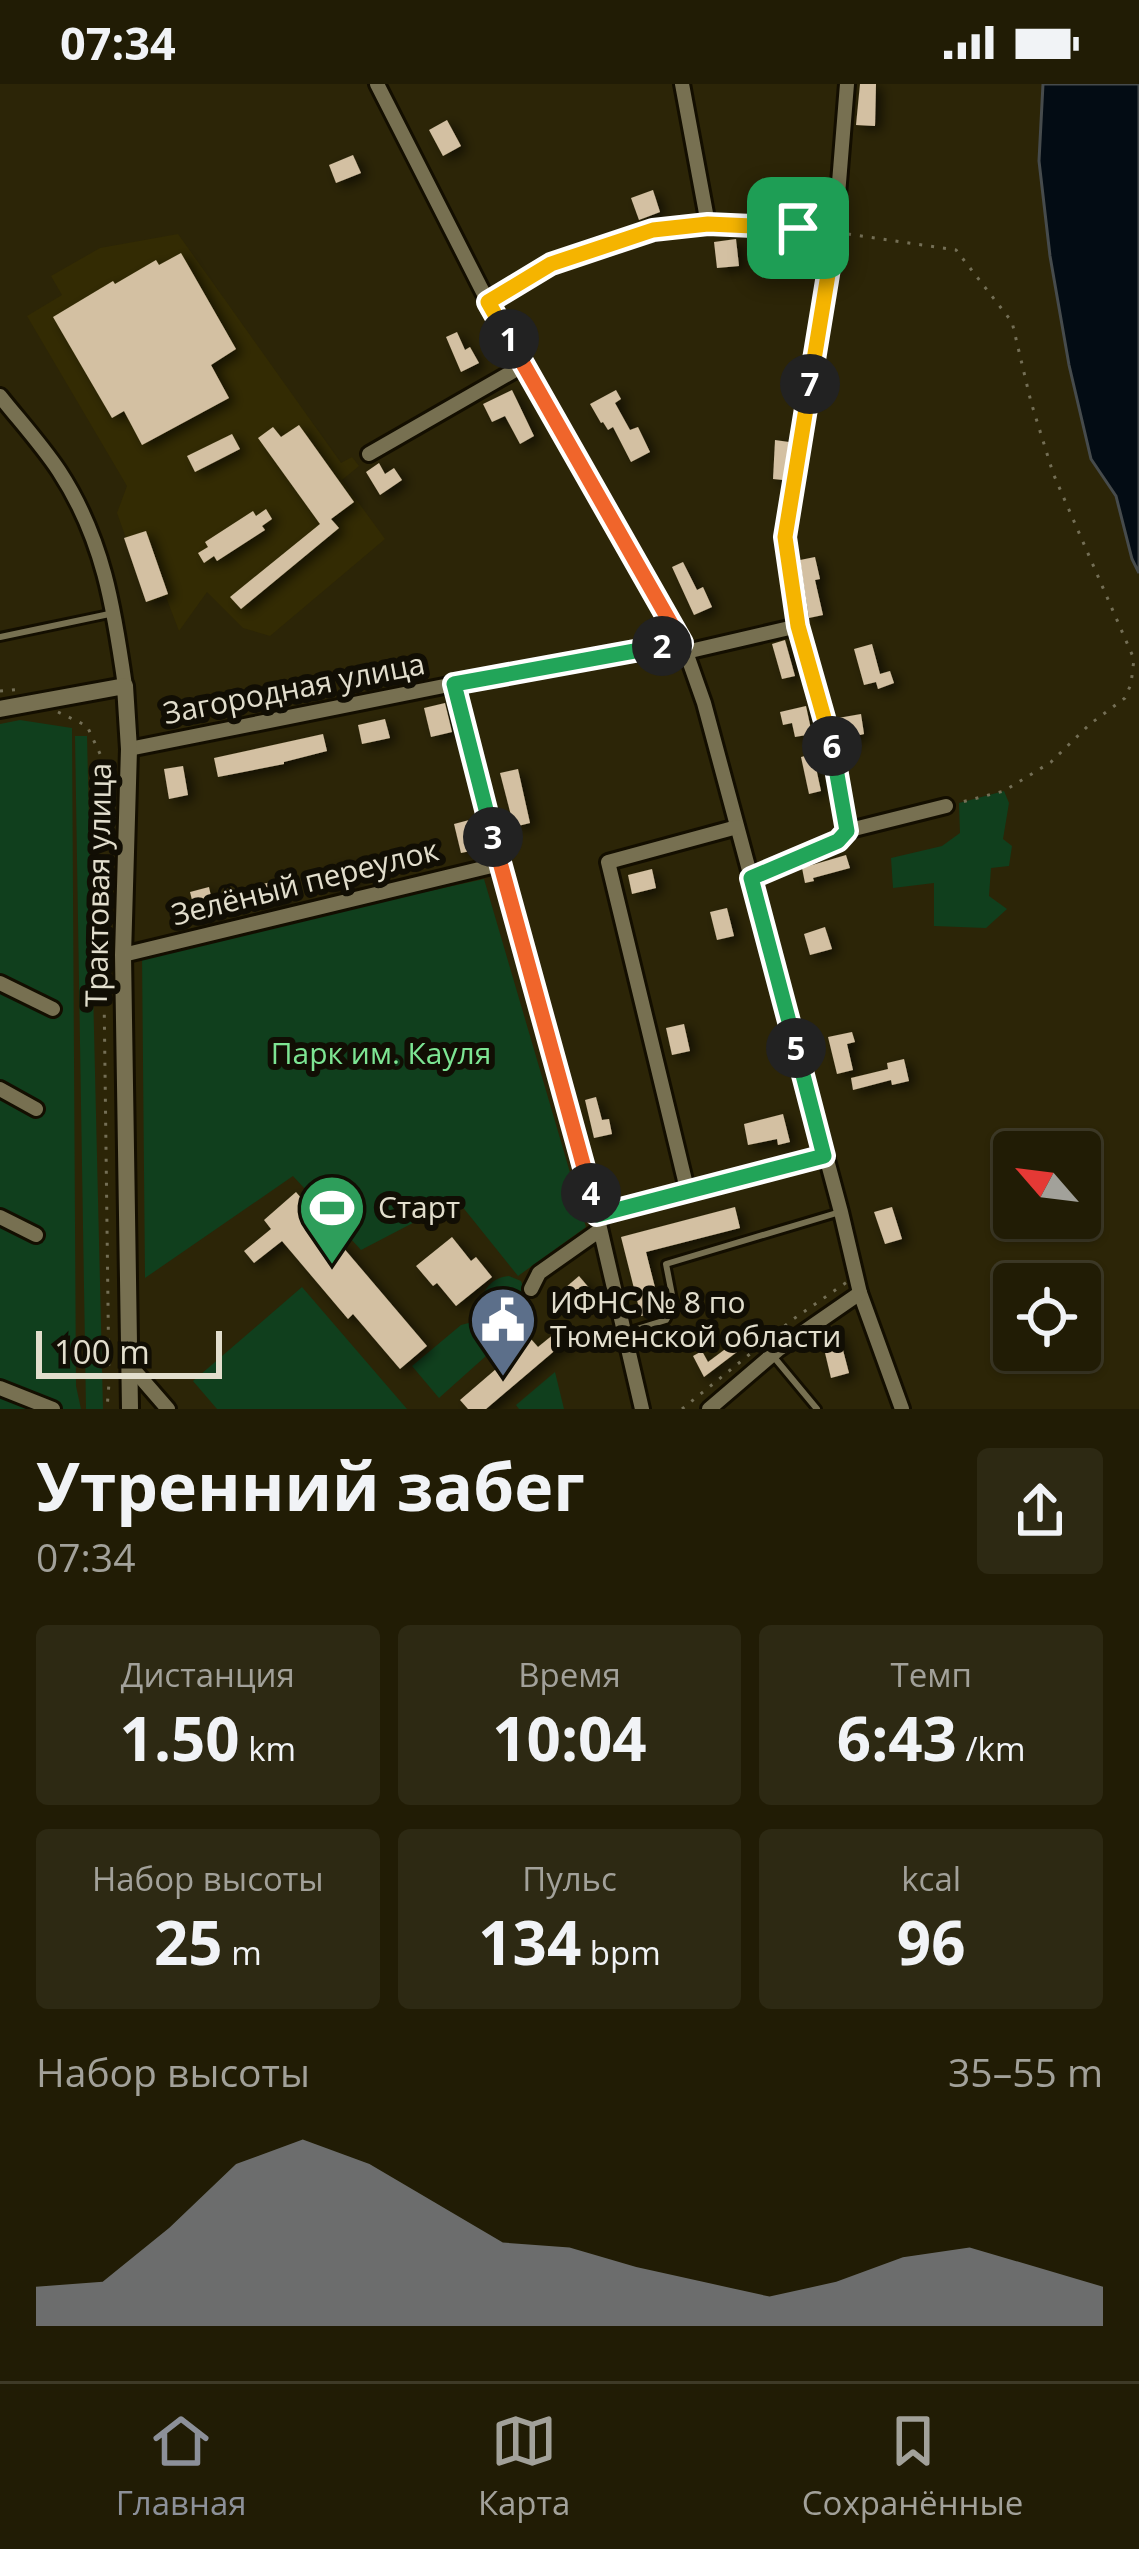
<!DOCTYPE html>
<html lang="ru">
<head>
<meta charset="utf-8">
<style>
  :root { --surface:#211c05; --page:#2d2913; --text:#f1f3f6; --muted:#a2a19a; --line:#3e3a27; --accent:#8c9099 }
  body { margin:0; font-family:"Open Sans",sans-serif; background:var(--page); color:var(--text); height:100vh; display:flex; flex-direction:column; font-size:45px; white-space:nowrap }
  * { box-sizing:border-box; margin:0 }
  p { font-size:39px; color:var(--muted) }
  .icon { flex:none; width:66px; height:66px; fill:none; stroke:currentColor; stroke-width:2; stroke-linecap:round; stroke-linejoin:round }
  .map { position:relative; height:1325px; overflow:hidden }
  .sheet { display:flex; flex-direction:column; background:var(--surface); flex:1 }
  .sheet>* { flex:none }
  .needle { width:78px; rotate:298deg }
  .controls { position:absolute; left:993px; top:1047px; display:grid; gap:24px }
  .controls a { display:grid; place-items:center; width:108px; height:108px; border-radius:12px; background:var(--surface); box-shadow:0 3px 9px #0004,0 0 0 3px var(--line); font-size:60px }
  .scale { position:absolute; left:36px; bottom:30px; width:186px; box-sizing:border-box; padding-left:12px; border:6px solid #e2decd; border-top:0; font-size:33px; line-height:42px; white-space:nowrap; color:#e2decd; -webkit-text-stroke:9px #110e04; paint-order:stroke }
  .pin { position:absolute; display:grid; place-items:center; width:102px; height:102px; color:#fff; margin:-51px; border-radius:24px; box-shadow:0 6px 18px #0006 }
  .km { position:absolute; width:60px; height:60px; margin:-30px; border-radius:50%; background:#222; color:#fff; font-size:33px; line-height:60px; text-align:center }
  .round { display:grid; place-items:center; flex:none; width:126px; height:126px; border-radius:12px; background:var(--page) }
  .summary { display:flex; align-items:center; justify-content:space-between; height:204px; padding:0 36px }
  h1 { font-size:66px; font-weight:700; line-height:90px }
  .metrics { display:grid; grid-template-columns:repeat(3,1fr); gap:18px; height:204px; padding:12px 36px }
  .metrics div { display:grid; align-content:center; border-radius:12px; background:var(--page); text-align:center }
  .metrics b { font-size:60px; font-weight:700 }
  .metrics small { font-size:33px; font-weight:400 }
  .metrics p { font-size:33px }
  .chart { height:336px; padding:24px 36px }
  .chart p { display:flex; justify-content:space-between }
  .chart svg { width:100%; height:216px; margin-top:12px; fill:var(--accent); opacity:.7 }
  .status { display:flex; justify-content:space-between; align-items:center; height:84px; padding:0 60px; background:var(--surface); direction:ltr }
  .status svg { height:33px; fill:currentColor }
  .dock { display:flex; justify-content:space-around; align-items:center; height:168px; border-top:3px solid var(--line); background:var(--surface); font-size:33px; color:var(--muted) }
  .dock a { display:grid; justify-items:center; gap:6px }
  .dock .active { color:var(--accent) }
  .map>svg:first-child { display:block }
</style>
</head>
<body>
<div class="status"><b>07:34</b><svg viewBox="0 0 49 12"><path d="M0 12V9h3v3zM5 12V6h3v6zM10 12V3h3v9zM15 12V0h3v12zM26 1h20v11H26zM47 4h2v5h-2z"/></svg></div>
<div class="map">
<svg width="1139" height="1325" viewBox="0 0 1139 1325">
  <defs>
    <filter id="shadow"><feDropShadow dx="6" dy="4" stdDeviation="6" flood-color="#0009"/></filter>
  </defs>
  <rect width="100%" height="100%" fill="#2c2507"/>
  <!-- built -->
  <polygon fill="#332b03" points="178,150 341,379 352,373 359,382 342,396 385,455 270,552 243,544 207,508 179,547 166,513 149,518 117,429 127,402 27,232 62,211 51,192 100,164"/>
  <!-- green -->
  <g fill="#103f1d">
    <polygon points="20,636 72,644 76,1302 81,1325 0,1325 0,640"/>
    <polygon points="75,652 87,652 103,1325 86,1325"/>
    <polygon points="1004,707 1009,719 1003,755 1012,762 1009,782 991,784 989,812 1007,825 986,844 934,842 934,799 893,804 891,774 942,762 960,749 959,719"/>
    <polygon points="484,795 586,1143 518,1192 457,1116 361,1166 293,1092 145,1194 142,870"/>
    <path d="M509 1192 521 1197 533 1230 439 1314 412 1282 461 1241 480 1236C478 1215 486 1194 509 1192Z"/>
    <polygon points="302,1203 407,1325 217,1325 193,1297"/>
    <polygon points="555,1288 564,1325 519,1325 516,1321"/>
  </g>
  <!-- water -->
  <polygon fill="#030c14" stroke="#464b4c" stroke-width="3" points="1043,0 1139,0 1139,489 1132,475 1116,412 1091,375 1069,281 1050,172 1039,77"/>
  <!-- building -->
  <g fill="#d3c0a2" filter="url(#shadow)">
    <polygon points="860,0 876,0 875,42 856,41"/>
    <polygon points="447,36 461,62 443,72 429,46"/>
    <polygon points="353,71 361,89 336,99 329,81"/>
    <polygon points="653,106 660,128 639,136 631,114"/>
    <polygon points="809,107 827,109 825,134 807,133"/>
    <polygon points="736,155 739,182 717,184 714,158"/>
    <polygon points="181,169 236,265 211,281 229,314 142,361 124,327 112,334 53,233 113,197 115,200 156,176 159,181"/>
    <polygon points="457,248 465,266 470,263 479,279 461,288 446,253"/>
    <polygon points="512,306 534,352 520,360 505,332 492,338 483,320"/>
    <polygon points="616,306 621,315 615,319 630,346 638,343 650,368 631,378 613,343 608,346 603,338 601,339 590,320"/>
    <polygon points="299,341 354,418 331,435 339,444 241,525 230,513 320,440 258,354 273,343 281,353"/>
    <polygon points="232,350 240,365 195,388 187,372"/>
    <polygon points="775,356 789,358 783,396 773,395"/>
    <polygon points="379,379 385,390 394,384 402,396 380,411 366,388"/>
    <polygon points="266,425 272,435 262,442 265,446 217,477 214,472 204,479 198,469 208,463 205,458 253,427 256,432"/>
    <polygon points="146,447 168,510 146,518 124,454"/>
    <polygon points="815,473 820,495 815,496 823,531 809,534 800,476"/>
    <polygon points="683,478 697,506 703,503 712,523 694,531 672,483"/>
    <polygon points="785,556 795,592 782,595 772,560"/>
    <polygon points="872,560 880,590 890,587 894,599 878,605 876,598 864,601 854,565"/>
    <polygon points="445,619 452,648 431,653 424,624"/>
    <polygon points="806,622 812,650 795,653 792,639 783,641 780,628"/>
    <polygon points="861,630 864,650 852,653 853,660 844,661 838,634"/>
    <polygon points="385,635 390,654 362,660 358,641"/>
    <polygon points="323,650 327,667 284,678 284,680 218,693 214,674"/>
    <polygon points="813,670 821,707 809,710 801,673"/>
    <polygon points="183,682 188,711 169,715 164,685"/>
    <polygon points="518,685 530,739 514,743 500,689"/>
    <polygon points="473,735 480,765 461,769 454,740"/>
    <polygon points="846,771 850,784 813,794 814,797 805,799 802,784"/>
    <polygon points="351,777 357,798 328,805 323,784"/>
    <polygon points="652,785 656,804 632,810 628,791"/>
    <polygon points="281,796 285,817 257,823 253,802"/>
    <polygon points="209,803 215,831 197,836 190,808"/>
    <polygon points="727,824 734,852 717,856 710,828"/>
    <polygon points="825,843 832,865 810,871 804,850"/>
    <polygon points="684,940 690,967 672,971 666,944"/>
    <polygon points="852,948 855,958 847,960 853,986 837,990 828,953"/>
    <polygon points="904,975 909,997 892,1001 891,996 853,1006 851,994 888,985 887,979"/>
    <polygon points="596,1013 602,1036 609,1035 612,1050 594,1054 585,1016"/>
    <polygon points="783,1030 790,1058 778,1061 777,1055 748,1061 744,1040"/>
    <polygon points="296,1108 427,1262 400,1285 353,1230 348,1235 282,1157 254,1179 244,1167 271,1145 264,1136"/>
    <polygon points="735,1123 740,1144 646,1168 661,1227 641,1232 621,1153"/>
    <polygon points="892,1123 902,1155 885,1160 874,1128"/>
    <polygon points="452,1153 471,1177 476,1173 492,1193 456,1222 437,1199 433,1202 416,1182"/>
    <polygon points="579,1192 590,1205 569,1223 558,1210"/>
    <polygon points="560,1245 570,1258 561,1266 559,1263 486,1325 468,1325 460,1316 531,1255 538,1263"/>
    <polygon points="741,1247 750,1258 704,1293 693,1272 702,1267 708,1278 728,1263 726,1260"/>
    <polygon points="838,1247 849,1289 831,1294 821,1252"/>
  </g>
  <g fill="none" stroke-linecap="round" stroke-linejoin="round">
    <!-- service casing -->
    <g stroke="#130e00" stroke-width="12">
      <g id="service">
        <polyline points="0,553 114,529"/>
        <polyline points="627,1248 666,1236 674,1221 666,1180 840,1128"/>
        <polyline points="773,1272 817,1325"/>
      </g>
    </g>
    <!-- minor casing -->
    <g stroke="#130e00" stroke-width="20">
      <g id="minor">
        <polyline points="377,0 488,218 686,568 704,619 841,1128 860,1209 902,1325"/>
        <polyline points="682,0 708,140"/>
        <path d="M488 218C509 205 530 190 552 180 646 137 734 135 835 148"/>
        <path d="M0 312C19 336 41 360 59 387 103 454 114 524 125 602"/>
        <polyline points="369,370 524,281"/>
        <polyline points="686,568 798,542"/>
        <polyline points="454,600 500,780 597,1131 642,1325"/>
        <polyline points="129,665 454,600 682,559"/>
        <polyline points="846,747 832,659 798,542 785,453 835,148 847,0"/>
        <polyline points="750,794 838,757 846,747 946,722"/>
        <polyline points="123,871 500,780"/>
        <polyline points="0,899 53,925"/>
        <polyline points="0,1005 36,1025"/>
        <polyline points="688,1109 608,778 737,743"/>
        <polyline points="597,1131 824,1072"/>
        <polyline points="0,1133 36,1151"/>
        <polyline points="531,1205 539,1189 600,1146"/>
        <polyline points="128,1279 168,1325"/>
        <polyline points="0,1304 53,1325"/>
        <polyline points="709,1325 779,1265 860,1209"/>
      </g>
    </g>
    <!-- tertiary casing -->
    <g stroke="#130e00" stroke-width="22">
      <polyline id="tertiary" points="0,625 125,602 129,665 123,871 130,1325"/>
    </g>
    <!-- path -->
    <g stroke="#746f56" stroke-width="3" stroke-dasharray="3 9" stroke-linecap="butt">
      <polyline points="848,150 956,166 1012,238 1031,318 1053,389 1134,575 1131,600 1125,614 1090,640 1051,678 1004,707 958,719"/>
      <polyline points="0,607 22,605"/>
      <polyline points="58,628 87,642 101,672 109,1299 107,1325"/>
      <polyline points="682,1325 792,1236 847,1198"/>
    </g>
    <!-- service -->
    <use href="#service" stroke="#777051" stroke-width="6"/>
    <!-- minor -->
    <use href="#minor" stroke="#777051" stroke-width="14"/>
    <!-- tertiary -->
    <use href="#tertiary" stroke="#777051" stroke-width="16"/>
  </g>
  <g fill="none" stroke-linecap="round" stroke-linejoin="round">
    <!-- split-1 casing -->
    <g stroke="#fff" stroke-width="24">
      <polyline id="split-1" points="509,255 488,218 551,180 653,146 708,140 798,144"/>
    </g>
    <!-- split-2 casing -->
    <g stroke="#fff" stroke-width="24">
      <polyline id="split-2" points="509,255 682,559 662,562"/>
    </g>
    <!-- split-3 casing -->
    <g stroke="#fff" stroke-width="24">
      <polyline id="split-3" points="493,753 454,600 662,562"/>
    </g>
    <!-- split-4 casing -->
    <g stroke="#fff" stroke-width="24">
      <polyline id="split-4" points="493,753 591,1109"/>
    </g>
    <!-- split-5 casing -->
    <g stroke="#fff" stroke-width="24">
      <polyline id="split-5" points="591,1109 597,1131 824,1072 796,964"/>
    </g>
    <!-- split-6 casing -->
    <g stroke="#fff" stroke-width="24">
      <polyline id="split-6" points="796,964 751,794 838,757 847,747 832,662"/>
    </g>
    <!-- split-7 casing -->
    <g stroke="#fff" stroke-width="24">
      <polyline id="split-7" points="810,300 785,453 798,542 832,662"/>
    </g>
    <!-- split-8 casing -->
    <g stroke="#fff" stroke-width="24">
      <polyline id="split-8" points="798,144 835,148 810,300"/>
    </g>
    <!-- split-1 -->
    <use href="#split-1" stroke="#f5b400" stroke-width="15"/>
    <!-- split-2 -->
    <use href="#split-2" stroke="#f0652b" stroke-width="15"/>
    <!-- split-3 -->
    <use href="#split-3" stroke="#22a559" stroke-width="15"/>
    <!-- split-4 -->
    <use href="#split-4" stroke="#f0652b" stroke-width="15"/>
    <!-- split-5 -->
    <use href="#split-5" stroke="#22a559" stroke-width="15"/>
    <!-- split-6 -->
    <use href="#split-6" stroke="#22a559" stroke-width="15"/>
    <!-- split-7 -->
    <use href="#split-7" stroke="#f5b400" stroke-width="15"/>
    <!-- split-8 -->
    <use href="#split-8" stroke="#f5b400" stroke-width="15"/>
  </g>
  <!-- icons -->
  <defs>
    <g id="stadium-pin" transform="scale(3.45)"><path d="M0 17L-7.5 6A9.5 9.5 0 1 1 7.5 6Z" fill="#2e9e5b" stroke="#110e04"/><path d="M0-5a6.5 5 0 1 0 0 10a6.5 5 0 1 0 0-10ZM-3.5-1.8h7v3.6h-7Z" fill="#fff"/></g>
    <g id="civic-pin" transform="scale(3.45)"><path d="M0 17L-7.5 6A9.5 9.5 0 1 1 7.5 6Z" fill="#5c6f8a" stroke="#110e04"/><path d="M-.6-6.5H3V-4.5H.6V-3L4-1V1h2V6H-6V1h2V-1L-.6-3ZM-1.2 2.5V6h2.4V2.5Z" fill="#fff"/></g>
  </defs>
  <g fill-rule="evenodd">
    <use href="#stadium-pin" x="332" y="1124"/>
    <use href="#civic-pin" x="503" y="1236"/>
  </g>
  <g text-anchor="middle" stroke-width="12" stroke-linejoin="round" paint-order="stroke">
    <!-- street labels -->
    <g font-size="30" fill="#e2decd" stroke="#110e04">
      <text transform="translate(294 605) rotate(-11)" y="10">Загородная улица</text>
      <text transform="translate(305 799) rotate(-14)" y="10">Зелёный переулок</text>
      <text transform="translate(99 801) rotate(-89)" y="10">Трактовая улица</text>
    </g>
    <!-- park labels -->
    <g font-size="30" fill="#7de593" stroke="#110e04">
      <text x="381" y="980">Парк им. Кауля</text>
    </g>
    <!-- poi labels -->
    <g font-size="30" fill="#e2decd" stroke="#110e04" text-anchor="start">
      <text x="378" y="1134">Старт</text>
      <text x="550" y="1229">ИФНС № 8 по<tspan x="550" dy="34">Тюменской области</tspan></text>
    </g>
  </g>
</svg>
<div class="controls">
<a><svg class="needle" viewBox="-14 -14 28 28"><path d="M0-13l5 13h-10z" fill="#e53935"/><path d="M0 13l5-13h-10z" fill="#a2a19a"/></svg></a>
<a><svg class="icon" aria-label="locate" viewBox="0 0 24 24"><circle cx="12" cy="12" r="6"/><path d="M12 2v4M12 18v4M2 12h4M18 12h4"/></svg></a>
</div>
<div class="scale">100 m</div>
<div class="pin" style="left:798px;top:144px;background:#1e9e55"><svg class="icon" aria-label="arrive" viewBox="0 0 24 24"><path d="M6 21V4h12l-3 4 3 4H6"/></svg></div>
<b class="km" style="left:509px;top:255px">1</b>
<b class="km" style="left:662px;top:562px">2</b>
<b class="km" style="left:493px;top:753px">3</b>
<b class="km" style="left:591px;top:1109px">4</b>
<b class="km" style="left:796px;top:964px">5</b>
<b class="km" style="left:832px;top:662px">6</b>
<b class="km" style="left:810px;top:300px">7</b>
</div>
<section class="sheet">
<div class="summary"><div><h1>Утренний забег</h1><p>07:34</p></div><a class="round"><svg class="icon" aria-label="share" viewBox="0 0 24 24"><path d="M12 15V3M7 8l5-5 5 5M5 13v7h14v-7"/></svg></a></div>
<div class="metrics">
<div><p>Дистанция</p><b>1.50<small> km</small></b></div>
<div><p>Время</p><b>10:04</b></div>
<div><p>Темп</p><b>6:43<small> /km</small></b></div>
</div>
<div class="metrics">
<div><p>Набор высоты</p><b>25<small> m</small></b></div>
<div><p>Пульс</p><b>134<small> bpm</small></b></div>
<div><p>kcal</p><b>96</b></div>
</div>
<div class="chart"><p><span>Набор высоты</span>35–55 m</p>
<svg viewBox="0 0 160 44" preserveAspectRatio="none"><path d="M0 44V36L10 35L20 24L30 11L40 6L50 11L60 19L70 27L80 28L90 32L100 35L110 38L120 35L130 30L140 28L150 32L160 36V44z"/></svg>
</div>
</section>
<nav class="dock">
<a class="active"><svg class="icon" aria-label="home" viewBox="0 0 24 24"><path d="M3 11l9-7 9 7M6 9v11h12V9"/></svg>Главная</a>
<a><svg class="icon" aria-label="map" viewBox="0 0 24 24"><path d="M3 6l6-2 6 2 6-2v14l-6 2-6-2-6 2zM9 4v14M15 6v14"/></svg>Карта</a>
<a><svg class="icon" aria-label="saved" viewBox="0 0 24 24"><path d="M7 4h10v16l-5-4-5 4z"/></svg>Сохранённые</a>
</nav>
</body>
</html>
